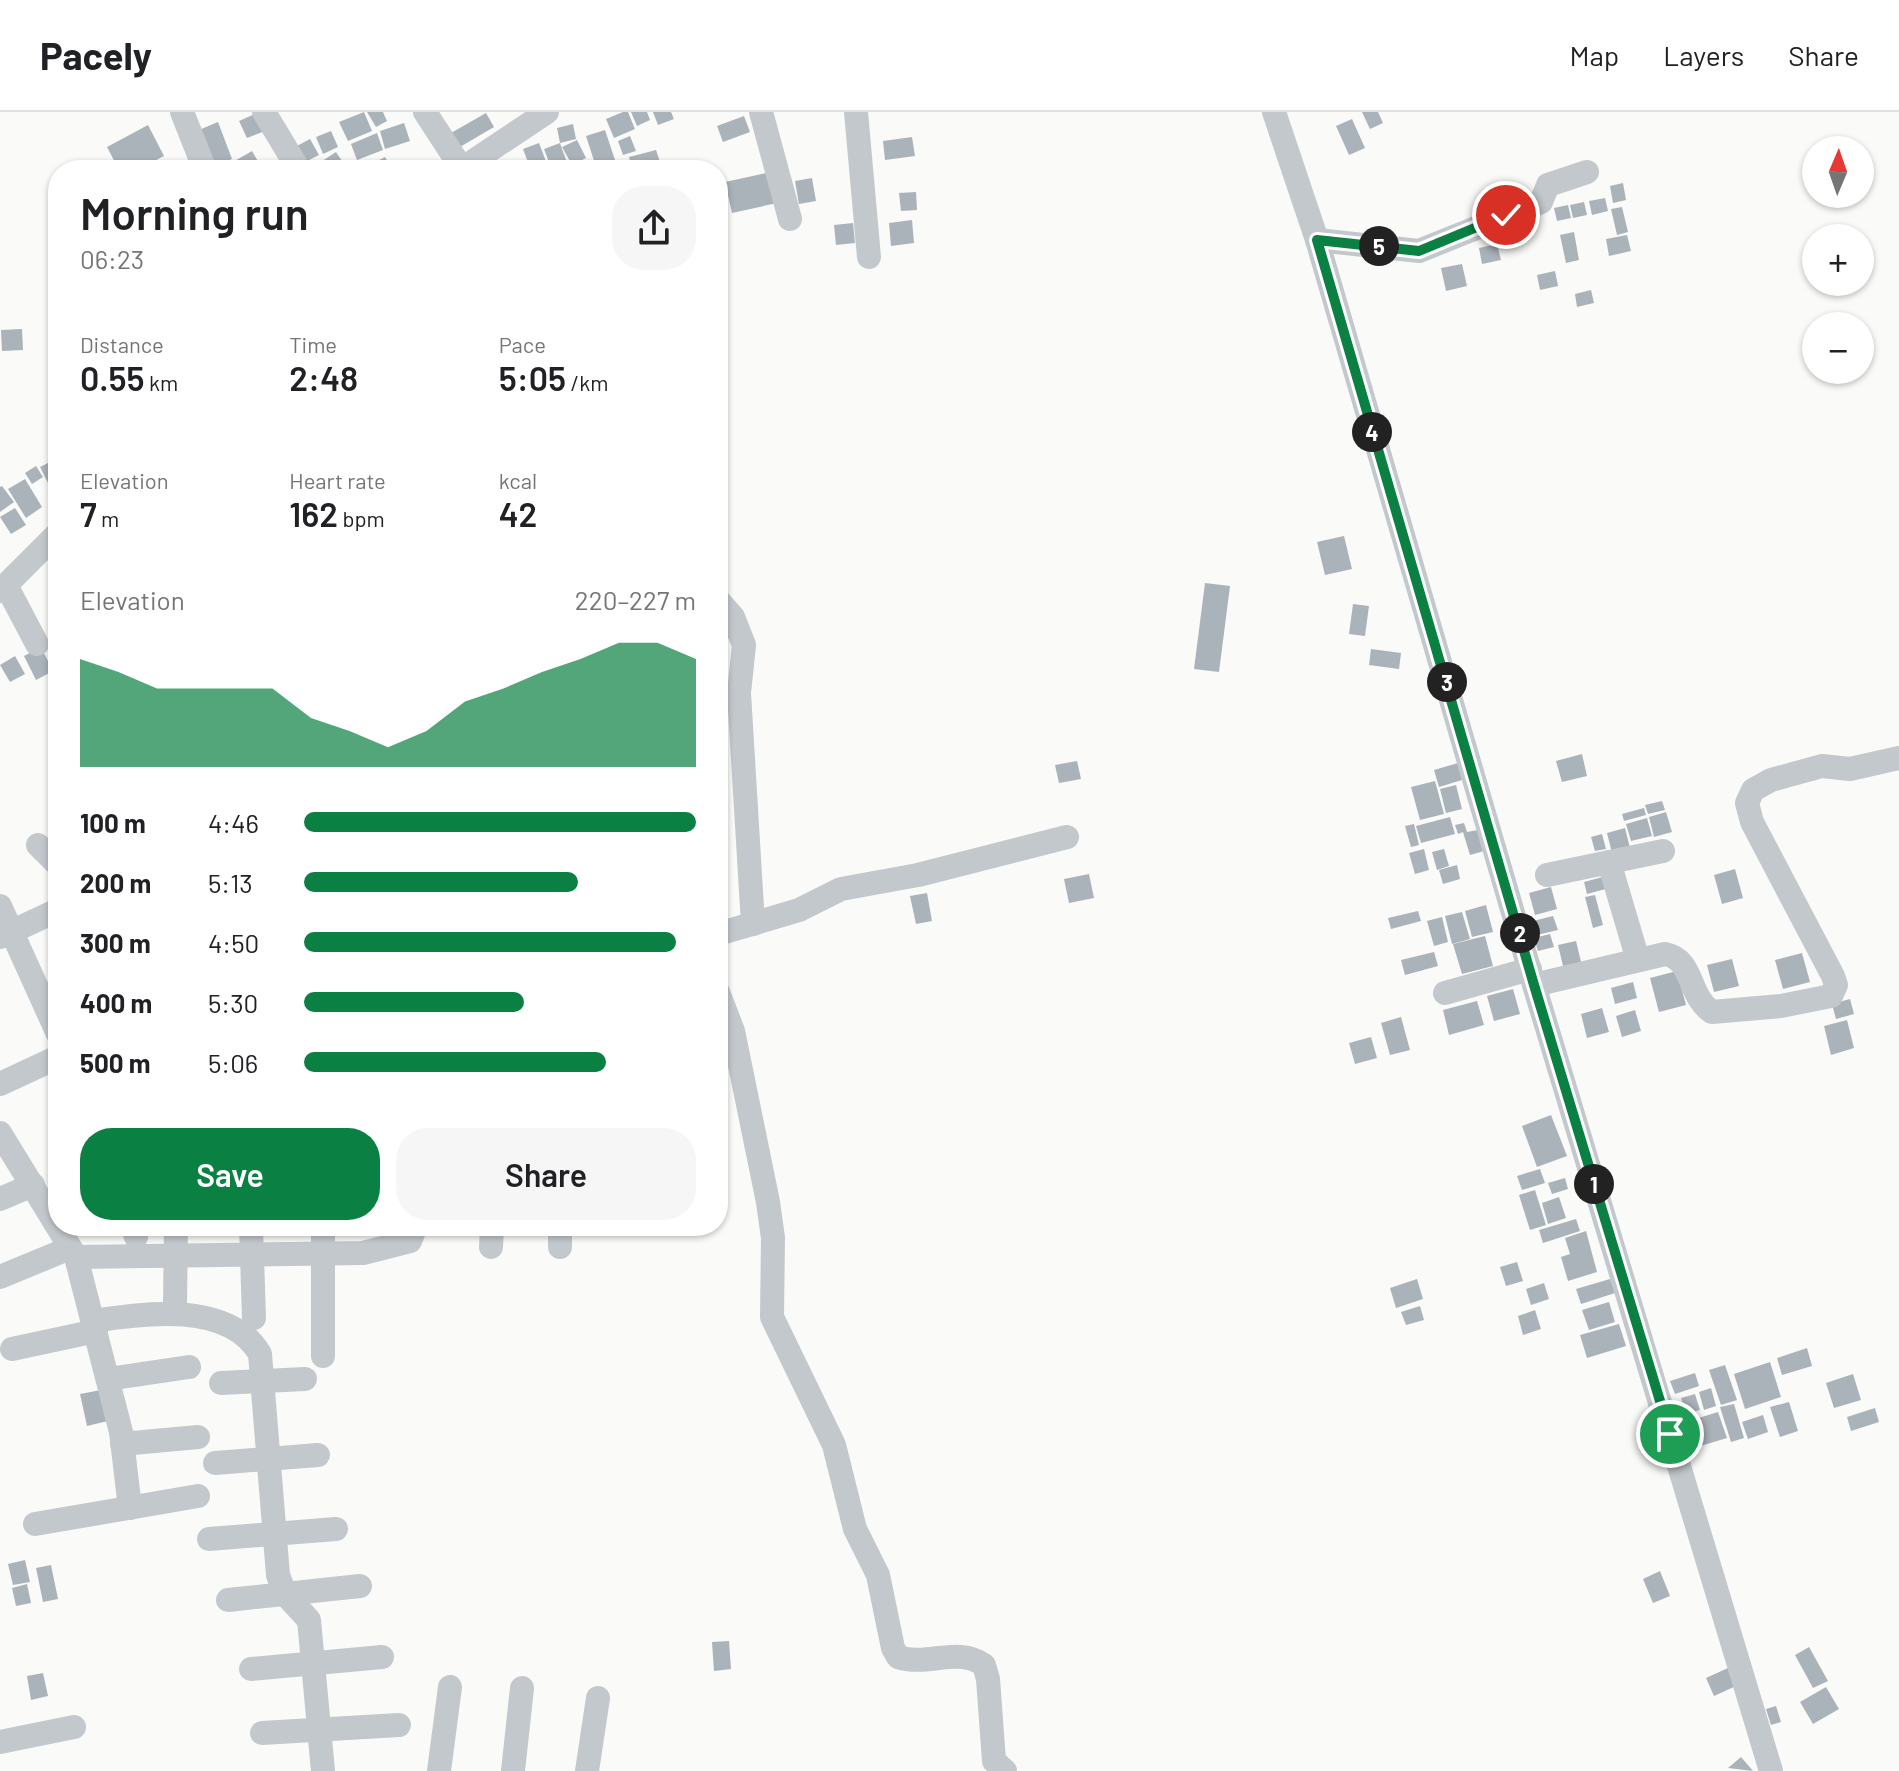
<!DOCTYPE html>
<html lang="en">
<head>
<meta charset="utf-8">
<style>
  :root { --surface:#fff; --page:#f6f6f6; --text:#202124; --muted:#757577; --line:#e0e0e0; --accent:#0b8043 }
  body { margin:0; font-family:Barlow,sans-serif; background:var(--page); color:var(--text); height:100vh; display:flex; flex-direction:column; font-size:30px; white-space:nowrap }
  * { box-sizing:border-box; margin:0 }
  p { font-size:26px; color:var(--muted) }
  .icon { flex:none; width:44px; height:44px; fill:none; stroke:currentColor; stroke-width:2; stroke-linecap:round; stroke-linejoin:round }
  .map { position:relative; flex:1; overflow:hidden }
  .side { position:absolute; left:48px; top:48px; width:680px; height:1076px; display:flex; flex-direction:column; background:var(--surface); border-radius:32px; box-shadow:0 2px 6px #0004 }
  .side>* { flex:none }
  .needle { width:52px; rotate:2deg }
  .controls { position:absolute; left:1802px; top:24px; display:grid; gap:16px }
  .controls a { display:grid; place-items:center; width:72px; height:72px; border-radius:50%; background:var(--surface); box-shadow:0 2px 6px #0004; font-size:40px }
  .pin { position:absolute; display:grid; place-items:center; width:68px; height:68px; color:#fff; margin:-34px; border:4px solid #fff; border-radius:50%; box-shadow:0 2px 8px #0007 }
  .km { position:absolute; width:40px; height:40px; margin:-20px; border-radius:50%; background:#222; color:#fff; font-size:22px; line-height:40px; text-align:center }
  .round { display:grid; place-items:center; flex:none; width:84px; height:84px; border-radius:32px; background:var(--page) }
  .headline { display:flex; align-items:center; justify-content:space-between; height:136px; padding:0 32px }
  h1 { font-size:44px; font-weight:600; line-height:60px }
  .figures { display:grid; grid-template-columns:repeat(3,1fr); gap:12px; height:136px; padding:8px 32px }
  .figures div { display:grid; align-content:center }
  .figures b { font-size:34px; font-weight:600 }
  .figures small { font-size:22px; font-weight:400 }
  .figures p { font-size:22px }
  .chart { height:224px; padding:16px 32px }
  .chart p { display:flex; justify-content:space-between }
  .chart svg { width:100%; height:144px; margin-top:8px; fill:var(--accent); opacity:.7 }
  .button { display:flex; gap:16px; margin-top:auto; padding:16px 32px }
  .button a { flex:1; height:92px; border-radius:32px; background:var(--accent); color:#fff; font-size:32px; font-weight:600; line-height:92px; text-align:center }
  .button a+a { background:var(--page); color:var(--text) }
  ul { padding:0 32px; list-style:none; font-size:26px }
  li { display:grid; grid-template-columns:128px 96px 1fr; align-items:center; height:60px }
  li i { height:20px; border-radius:10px; background:var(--accent) }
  header { display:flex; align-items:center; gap:48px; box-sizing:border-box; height:112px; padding:0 40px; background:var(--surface); border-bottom:2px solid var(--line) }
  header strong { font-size:38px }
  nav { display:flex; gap:44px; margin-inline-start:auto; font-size:28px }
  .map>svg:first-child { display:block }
</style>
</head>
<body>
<header>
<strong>Pacely</strong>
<nav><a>Map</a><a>Layers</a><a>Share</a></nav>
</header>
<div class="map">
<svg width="1899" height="1659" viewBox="0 0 1899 1659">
  <rect width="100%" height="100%" fill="#fafaf8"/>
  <!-- building -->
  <g fill="#aab3b9">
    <polygon points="364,0 372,19 348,29 339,10"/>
    <polygon points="367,0 383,0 387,9 376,15"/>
    <polygon points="623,0 628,0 635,17 614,26 606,7"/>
    <polygon points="631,0 647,0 650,8 637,14"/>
    <polygon points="653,0 671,0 674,7 658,13"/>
    <polygon points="1362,0 1378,0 1383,11 1370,17"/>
    <polygon points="257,1 265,19 247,26 239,9"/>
    <polygon points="486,1 494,15 453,39 444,25"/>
    <polygon points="744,4 750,20 723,30 717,14"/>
    <polygon points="1352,7 1365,36 1349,43 1336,14"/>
    <polygon points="218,10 232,47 208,56 194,20"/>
    <polygon points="404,11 410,29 385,37 380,19"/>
    <polygon points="573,12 576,27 560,31 557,16"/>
    <polygon points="148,13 164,44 137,58 119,58 107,35"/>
    <polygon points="605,18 618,57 615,58 597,58 586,24"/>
    <polygon points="331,19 338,35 323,42 316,25"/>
    <polygon points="377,21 383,38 357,48 351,32"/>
    <polygon points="630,24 636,39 623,43 618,29"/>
    <polygon points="912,25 915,44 885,48 883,29"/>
    <polygon points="310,27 319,43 303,51 295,35"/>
    <polygon points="577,28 586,46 572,53 562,35"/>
    <polygon points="539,31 547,52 531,58 523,37"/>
    <polygon points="560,31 562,37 570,58 552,58 544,37"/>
    <polygon points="656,38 661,53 632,58 629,45"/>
    <polygon points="252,39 263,58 229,58 226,54"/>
    <polygon points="336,40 346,55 320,58 316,53"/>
    <polygon points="385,45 391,56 372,58 370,53"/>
    <polygon points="771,60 777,91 732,101 725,70"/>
    <polygon points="812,66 816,89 799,92 795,69"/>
    <polygon points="1623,71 1626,88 1613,91 1610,74"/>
    <polygon points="916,80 917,98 901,99 899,81"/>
    <polygon points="1605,86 1608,99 1592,103 1589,89"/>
    <polygon points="1584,90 1587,103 1573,106 1570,93"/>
    <polygon points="1568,93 1571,106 1557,109 1554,96"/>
    <polygon points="1622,95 1628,120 1617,123 1611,97"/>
    <polygon points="912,108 914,131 891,134 889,111"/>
    <polygon points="853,111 855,131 836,133 834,113"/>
    <polygon points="1574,120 1579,148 1566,151 1560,123"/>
    <polygon points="1627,123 1631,139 1609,144 1606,127"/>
    <polygon points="1497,132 1501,148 1482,152 1479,136"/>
    <polygon points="1462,152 1467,174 1446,179 1441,156"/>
    <polygon points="1555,159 1558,174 1540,178 1537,163"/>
    <polygon points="1591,178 1594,191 1577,195 1575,182"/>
    <polygon points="22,217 23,238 2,239 1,218"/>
    <polygon points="56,347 58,373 51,377 40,355"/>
    <polygon points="36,354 43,365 32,372 25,361"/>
    <polygon points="25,367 42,395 26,406 8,377"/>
    <polygon points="2,374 14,390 0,400 0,375"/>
    <polygon points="15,396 26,413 11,422 0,405"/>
    <polygon points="1344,424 1352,457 1325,463 1317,430"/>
    <polygon points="1205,471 1230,474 1219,560 1194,557"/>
    <polygon points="1353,492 1369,494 1365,524 1349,522"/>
    <polygon points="41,535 53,559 36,568 24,544"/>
    <polygon points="1371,537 1401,541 1399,557 1369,553"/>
    <polygon points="15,544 25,562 10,570 0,553"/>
    <polygon points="1582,642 1587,664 1562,670 1556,649"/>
    <polygon points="1077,649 1081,667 1059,671 1055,653"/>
    <polygon points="1458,651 1462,668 1439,675 1434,658"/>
    <polygon points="1435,669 1444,702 1420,708 1411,675"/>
    <polygon points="1456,673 1462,697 1446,701 1440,677"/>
    <polygon points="1662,689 1665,698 1648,702 1645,693"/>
    <polygon points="1644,696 1646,703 1624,709 1622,702"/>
    <polygon points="1666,700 1672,720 1654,725 1649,705"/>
    <polygon points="1450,705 1455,722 1421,731 1416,714"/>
    <polygon points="1647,706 1652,724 1631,729 1626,712"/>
    <polygon points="1464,711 1467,720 1478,718 1484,739 1470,743 1463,720 1458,722 1455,713"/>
    <polygon points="1414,712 1419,733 1411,735 1405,714"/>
    <polygon points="1625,716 1630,736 1612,741 1607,721"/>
    <polygon points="1602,722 1606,737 1595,739 1591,725"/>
    <polygon points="1424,737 1429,758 1415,762 1409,741"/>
    <polygon points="1444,737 1449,754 1437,758 1432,740"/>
    <polygon points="1457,753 1460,767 1443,772 1439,758"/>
    <polygon points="1735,757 1743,786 1722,792 1714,763"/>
    <polygon points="1089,762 1094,786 1069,791 1064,767"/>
    <polygon points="1610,763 1613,775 1587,782 1584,770"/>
    <polygon points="1551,775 1557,797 1535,803 1529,781"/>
    <polygon points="927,781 932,809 916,812 910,784"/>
    <polygon points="1595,783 1603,813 1593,816 1585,785"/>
    <polygon points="1486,793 1493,820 1472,825 1465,799"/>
    <polygon points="1418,799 1421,809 1391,817 1388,806"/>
    <polygon points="1462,800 1470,827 1452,832 1445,804"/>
    <polygon points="1553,804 1558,818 1537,823 1533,809"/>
    <polygon points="1442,805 1448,830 1434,834 1427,809"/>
    <polygon points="1550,822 1554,835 1538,839 1534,826"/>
    <polygon points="1485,824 1493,854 1462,862 1453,832"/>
    <polygon points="1576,829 1583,858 1565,862 1558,833"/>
    <polygon points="1434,840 1438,854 1405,863 1401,848"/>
    <polygon points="1802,841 1810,870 1783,877 1775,848"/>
    <polygon points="1732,847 1739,874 1714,880 1707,853"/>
    <polygon points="1677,859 1686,893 1659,900 1650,866"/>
    <polygon points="1633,870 1637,886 1615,892 1611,876"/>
    <polygon points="1513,877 1520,902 1494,909 1487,884"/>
    <polygon points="1850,887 1854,902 1836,907 1832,892"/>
    <polygon points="1477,889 1484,913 1449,923 1443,898"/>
    <polygon points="1602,896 1609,920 1587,926 1581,902"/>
    <polygon points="1635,898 1641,919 1622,925 1616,904"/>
    <polygon points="1401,905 1410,938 1390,943 1381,911"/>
    <polygon points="1847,908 1854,936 1831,943 1824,914"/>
    <polygon points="1371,925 1377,946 1355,952 1349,931"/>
    <polygon points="1551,1003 1567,1044 1537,1055 1522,1014"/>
    <polygon points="1540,1057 1545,1071 1522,1078 1517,1064"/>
    <polygon points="1565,1066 1568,1077 1552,1082 1548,1071"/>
    <polygon points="1535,1078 1546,1113 1530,1118 1519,1083"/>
    <polygon points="1559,1085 1566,1106 1548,1112 1542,1091"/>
    <polygon points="1576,1107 1580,1119 1543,1131 1539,1118"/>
    <polygon points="1586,1119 1597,1160 1568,1169 1561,1145 1570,1142 1565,1126"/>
    <polygon points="1517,1150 1523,1169 1506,1174 1500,1155"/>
    <polygon points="1417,1167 1423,1187 1396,1196 1390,1176"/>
    <polygon points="1610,1167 1615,1181 1581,1192 1576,1177"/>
    <polygon points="1544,1171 1549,1187 1531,1193 1526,1177"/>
    <polygon points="1609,1190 1615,1210 1589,1218 1582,1198"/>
    <polygon points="1420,1194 1424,1208 1406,1213 1401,1200"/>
    <polygon points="1535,1198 1541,1217 1523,1223 1518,1204"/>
    <polygon points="1619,1212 1626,1234 1587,1246 1580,1223"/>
    <polygon points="1807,1236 1812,1254 1782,1263 1777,1246"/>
    <polygon points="1770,1250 1781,1285 1745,1297 1734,1262"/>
    <polygon points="1725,1253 1737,1288 1721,1293 1709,1258"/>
    <polygon points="1695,1261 1699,1274 1675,1282 1670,1269"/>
    <polygon points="1853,1262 1861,1288 1834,1296 1826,1271"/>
    <polygon points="1711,1276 1716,1294 1704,1298 1699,1280"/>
    <polygon points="101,1278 108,1309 87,1314 80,1282"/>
    <polygon points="1695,1282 1700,1298 1686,1302 1681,1286"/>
    <polygon points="1789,1290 1798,1319 1780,1325 1770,1295"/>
    <polygon points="1734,1292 1744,1326 1731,1330 1720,1295"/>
    <polygon points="1875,1296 1879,1310 1851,1319 1847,1305"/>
    <polygon points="1718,1300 1727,1326 1697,1335 1689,1309"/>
    <polygon points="1763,1303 1768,1320 1748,1327 1742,1310"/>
    <polygon points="1687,1312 1695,1337 1681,1341 1673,1316"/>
    <polygon points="25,1448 30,1470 13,1473 8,1452"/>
    <polygon points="51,1453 58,1487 43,1490 36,1456"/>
    <polygon points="1660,1459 1670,1484 1653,1491 1643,1467"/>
    <polygon points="27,1472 31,1491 16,1494 12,1476"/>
    <polygon points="729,1529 731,1557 714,1559 712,1530"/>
    <polygon points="1809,1535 1828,1569 1813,1576 1795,1543"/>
    <polygon points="1728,1556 1736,1574 1714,1584 1706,1566"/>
    <polygon points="43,1561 48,1584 31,1588 27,1564"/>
    <polygon points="1826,1575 1839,1597 1813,1612 1800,1590"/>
    <polygon points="1776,1594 1781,1610 1771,1613 1766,1597"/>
    <polygon points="1741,1645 1753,1659 1728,1656"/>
  </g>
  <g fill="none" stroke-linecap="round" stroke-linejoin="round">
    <!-- minor -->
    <g stroke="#c3c8cc" stroke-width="24">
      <polyline points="182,0 205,58"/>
      <polyline points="264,0 299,58"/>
      <polyline points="425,0 462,57"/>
      <polyline points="761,0 790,107"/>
      <polyline points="856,0 869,145"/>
      <polyline points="1274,0 1317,128 1534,873 1771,1659"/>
      <polyline points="460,58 547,0"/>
      <polyline points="1317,128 1419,139 1541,90 1548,73 1587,60"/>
      <polyline points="6,473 37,532"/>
      <polyline points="0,479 58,421"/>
      <polyline points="718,488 733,505 744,533 739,581 753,812"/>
      <polyline points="38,733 58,753"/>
      <polyline points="1609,750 1638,848"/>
      <polyline points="1547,763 1663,739"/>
      <polyline points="0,794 58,922"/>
      <polyline points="718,822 799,798 841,777 918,763 1067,725"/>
      <polyline points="0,825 58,798"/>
      <path d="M1534 873 1665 842C1694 847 1688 885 1712 900L1781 894 1831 884 1836 873 1833 864 1752 710 1747 691 1753 678 1771 668 1822 654 1850 657 1899 646"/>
      <path d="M718 880 733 919 768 1090 773 1126 772 1205 834 1333 855 1417 878 1463 893 1536 898 1545C928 1555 957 1534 984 1553L988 1567 994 1649 1005 1659"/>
      <polyline points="1445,881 1530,857"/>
      <polyline points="0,972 58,945"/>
      <polyline points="0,1021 76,1145 121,1320 130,1396"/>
      <polyline points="0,1087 33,1073"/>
      <polyline points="132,1114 136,1125"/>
      <polyline points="251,1114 254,1206"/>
      <polyline points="323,1114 323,1244"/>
      <polyline points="560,1114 560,1135"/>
      <polyline points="491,1135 492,1114"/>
      <polyline points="76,1145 363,1141 410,1129 416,1114"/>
      <polyline points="0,1165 70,1136"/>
      <polyline points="175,1192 176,1114"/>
      <path d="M93 1209C144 1201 229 1189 260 1242L278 1463 285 1482 309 1508 323 1659"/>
      <polyline points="12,1237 96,1219"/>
      <polyline points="108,1267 189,1255"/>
      <polyline points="221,1271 305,1267"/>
      <polyline points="122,1332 198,1325"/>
      <polyline points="215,1351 318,1343"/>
      <polyline points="35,1412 198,1384"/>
      <polyline points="209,1427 336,1417"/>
      <polyline points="228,1488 360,1474"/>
      <polyline points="251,1557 382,1545"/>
      <polyline points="262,1621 399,1613"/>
      <polyline points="0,1630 74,1615"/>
      <polyline points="439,1659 450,1575"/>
      <polyline points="513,1659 522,1576"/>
      <polyline points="587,1659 598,1586"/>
    </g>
  </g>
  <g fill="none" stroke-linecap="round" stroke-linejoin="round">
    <!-- route casing -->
    <g stroke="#fff" stroke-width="16">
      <polyline id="route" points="1506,103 1419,139 1317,128 1534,873 1670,1322"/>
    </g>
    <!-- route -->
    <use href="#route" stroke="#0b8043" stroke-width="10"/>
  </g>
</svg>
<div class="controls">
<a><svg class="needle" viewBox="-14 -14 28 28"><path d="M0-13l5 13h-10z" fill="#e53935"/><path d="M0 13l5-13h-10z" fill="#757577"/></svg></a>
<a>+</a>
<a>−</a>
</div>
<div class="pin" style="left:1670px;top:1322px;background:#1e9e55"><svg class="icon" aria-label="arrive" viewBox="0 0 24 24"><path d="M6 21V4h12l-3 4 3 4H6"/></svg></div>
<div class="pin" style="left:1506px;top:103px;background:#d93025"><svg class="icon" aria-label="check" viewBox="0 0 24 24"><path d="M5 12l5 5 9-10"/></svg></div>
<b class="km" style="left:1594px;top:1072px">1</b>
<b class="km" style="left:1520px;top:821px">2</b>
<b class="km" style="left:1447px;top:570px">3</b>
<b class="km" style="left:1372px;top:320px">4</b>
<b class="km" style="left:1379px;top:134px">5</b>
<section class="side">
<div class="headline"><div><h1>Morning run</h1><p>06:23</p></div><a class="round"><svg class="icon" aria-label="share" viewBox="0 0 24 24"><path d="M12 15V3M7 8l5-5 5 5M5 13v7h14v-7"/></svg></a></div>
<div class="figures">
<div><p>Distance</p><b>0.55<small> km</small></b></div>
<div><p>Time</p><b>2:48</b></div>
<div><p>Pace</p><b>5:05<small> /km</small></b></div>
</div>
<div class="figures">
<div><p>Elevation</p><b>7<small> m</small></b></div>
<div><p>Heart rate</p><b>162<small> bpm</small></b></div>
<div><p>kcal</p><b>42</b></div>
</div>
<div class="chart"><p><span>Elevation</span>220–227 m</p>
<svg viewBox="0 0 160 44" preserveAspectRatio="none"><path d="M0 44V11L10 15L20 20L30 20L40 20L50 20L60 29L70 33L80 38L90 33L100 24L110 20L120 15L130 11L140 6L150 6L160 11V44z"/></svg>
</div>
<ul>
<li><b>100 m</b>4:46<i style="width:100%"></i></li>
<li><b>200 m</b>5:13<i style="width:70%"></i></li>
<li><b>300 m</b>4:50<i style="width:95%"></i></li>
<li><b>400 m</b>5:30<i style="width:56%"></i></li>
<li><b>500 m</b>5:06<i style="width:77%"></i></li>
</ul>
<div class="button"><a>Save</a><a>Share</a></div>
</section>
</div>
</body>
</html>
